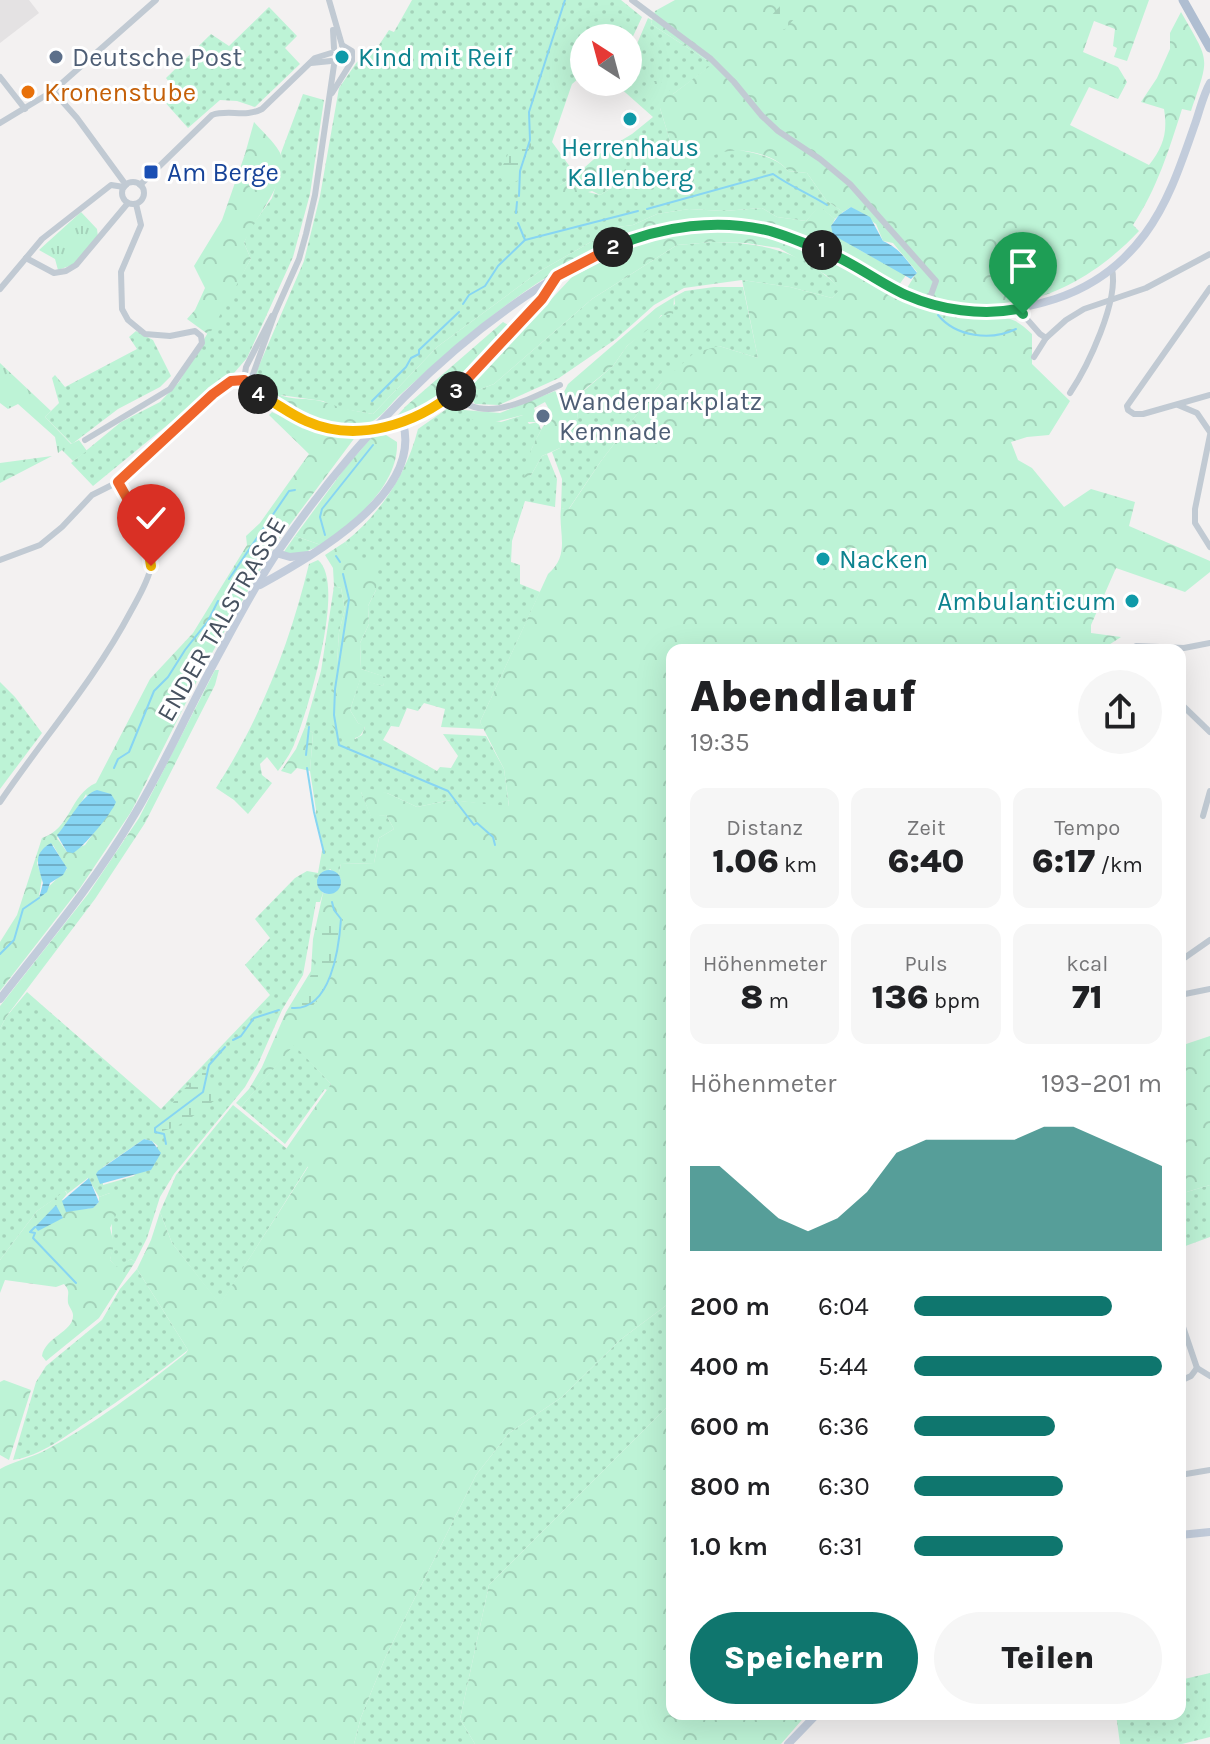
<!DOCTYPE html>
<html lang="de">
<head>
<meta charset="utf-8">
<style>
  :root { --surface:#fff; --page:#f6f6f6; --text:#202124; --muted:#757577; --accent:#0f766e }
  body { margin:0; font-family:Karla,sans-serif; background:var(--page); color:var(--text); height:100vh; display:flex; flex-direction:column; font-size:30px; white-space:nowrap }
  * { box-sizing:border-box; margin:0 }
  p { font-size:26px; color:var(--muted) }
  .icon { flex:none; width:44px; height:44px; fill:none; stroke:currentColor; stroke-width:2; stroke-linecap:round; stroke-linejoin:round }
  .map { position:relative; flex:1; overflow:hidden }
  .side { position:absolute; left:666px; top:644px; width:520px; height:1076px; display:flex; flex-direction:column; background:var(--surface); border-radius:16px; box-shadow:0 8px 32px #0002 }
  .side>* { flex:none }
  .needle { width:52px; rotate:324deg }
  .controls { position:absolute; left:570px; top:24px; display:grid; gap:16px }
  .controls a { display:grid; place-items:center; width:72px; height:72px; border-radius:50%; background:var(--surface); box-shadow:0 8px 32px #0002; font-size:40px }
  .pin { position:absolute; display:grid; place-items:center; width:68px; height:68px; color:#fff; margin:-82px -34px; border-radius:50% 50% 50% 0; rotate:-45deg; box-shadow:0 0 8px #0007 }
  .pin .icon { rotate:45deg }
  .km { position:absolute; width:40px; height:40px; margin:-20px; border-radius:50%; background:#222; color:#fff; font-size:22px; line-height:40px; text-align:center }
  .round { display:grid; place-items:center; flex:none; width:84px; height:84px; border-radius:42px; background:var(--page) }
  .headline { display:flex; align-items:center; justify-content:space-between; height:136px; padding:0 24px }
  h1 { font-size:44px; font-weight:800; line-height:60px }
  .figures { display:grid; grid-template-columns:repeat(3,1fr); gap:12px; height:136px; padding:8px 24px }
  .figures div { display:grid; align-content:center; border-radius:16px; background:var(--page); text-align:center }
  .figures b { font-size:34px; font-weight:800 }
  .figures small { font-size:22px; font-weight:400 }
  .figures p { font-size:22px }
  .chart { height:224px; padding:16px 24px }
  .chart p { display:flex; justify-content:space-between }
  .chart svg { width:100%; height:144px; margin-top:8px; fill:var(--accent); opacity:.7 }
  .action { display:flex; gap:16px; margin-top:auto; padding:16px 24px }
  .action a { flex:1; height:92px; border-radius:48px; background:var(--accent); color:#fff; font-size:32px; font-weight:800; line-height:92px; text-align:center }
  .action a+a { background:var(--page); color:var(--text) }
  ul { padding:0 24px; list-style:none; font-size:26px }
  li { display:grid; grid-template-columns:128px 96px 1fr; align-items:center; height:60px }
  li i { height:20px; border-radius:10px; background:var(--accent) }
  .map>svg:first-child { display:block }
</style>
</head>
<body>
<div class="map">
<svg width="1210" height="1744" viewBox="0 0 1210 1744">
  <defs>
    <pattern id="grass-dots" width="8" height="8" patternUnits="userSpaceOnUse" patternTransform="scale(2)"><rect width="8" height="8" fill="#bdf3d6"/><path d="M2 2h.1M6 6h.1" fill="none" stroke="#a4d2ba" stroke-width="1.8" stroke-linecap="round"/></pattern>
    <pattern id="forest-crowns" width="20" height="18" patternUnits="userSpaceOnUse" patternTransform="scale(2)"><rect width="20" height="18" fill="#bdf3d6"/><path d="M2 6a3 3 0 1 1 6 0M12 15a3 3 0 1 1 6 0" fill="none" stroke="#a4d2ba"/></pattern>
    <pattern id="wetland-marsh" width="20" height="14" patternUnits="userSpaceOnUse" patternTransform="scale(2)"><rect width="20" height="14" fill="#bdf3d6"/><path d="M1 5h8M5 5V1M11 12h8M15 12V8" fill="none" stroke="#a4d2ba"/></pattern>
    <pattern id="cemetery-stones" width="16" height="16" patternUnits="userSpaceOnUse" patternTransform="scale(2)"><rect width="16" height="16" fill="#bdf3d6"/><path d="M2 7V4a2 2 0 0 1 4 0v3zM10 15v-3a2 2 0 0 1 4 0v3z" fill="#a4d2ba"/></pattern>
    <pattern id="park-tufts" width="24" height="20" patternUnits="userSpaceOnUse" patternTransform="scale(2)"><rect width="24" height="20" fill="#bdf3d6"/><path d="M3 7l-1-3M5 7V3M7 7l1-3M15 17l-1-3M17 17v-4M19 17l1-3" fill="none" stroke="#a4d2ba"/></pattern>
    <pattern id="water-rules" width="6" height="5" patternUnits="userSpaceOnUse" patternTransform="scale(2)"><rect width="6" height="5" fill="#87d5f3"/><path d="M0 2.5h6" fill="none" stroke="#70afc8"/></pattern>
  </defs>
  <rect width="100%" height="100%" fill="#f3f1f1"/>
  <!-- education -->
  <polygon fill="#e4e2e3" points="0,0 29,0 39,13 0,43"/>
  <!-- grass -->
  <g fill="url(#grass-dots)" fill-rule="evenodd">
    <path d="M412 0H621L642 17 628 47V38H584V74L572 84 552 142 576 175 560 185 600 195 615 186 634 189 602 152 632 134 653 117 618 86 620 82H628V65L648 18 652 20 651 24 705 59 711 66 673 94 660 108 671 144C701 147 769 146 788 171L807 173 826 200 843 212 835 219 819 207 806 221 777 217 762 208 724 211 689 209 657 214 633 225 617 227 540 271 437 347 373 414 337 408 323 401 266 393 257 384 255 375 304 261 320 196 339 88 357 62 377 48 389 30 394 32Z"/>
    <polygon points="269,7 297,36 285,48 300,64 255,107 237,101 220,100 188,128 163,100 172,86 166,78 211,34 229,46"/>
    <polygon points="303,94 324,100 310,194 293,257 247,358 234,373 198,400 93,486 71,463 121,422 160,402 179,382 251,259 244,243 249,230 272,198 282,165 281,153"/>
    <path d="M713 242C766 243 801 251 841 289L832 298 790 287 742 280 684 288 654 305 616 339 559 378 499 405 475 404 470 397V388L473 386 478 390 494 384 592 299 677 245Z"/>
    <polygon points="714,287 743,287 758,358 719,346 661,383 601,461 568,510 561,508 562,479 552,452 560,448 562,429 577,419 580,394 613,366 627,346 675,304 674,297 685,291"/>
    <polygon points="136,331 153,340 171,376 160,387 118,409 72,444 45,417 59,403 52,378 55,375 65,387 137,349 129,337"/>
    <path d="M453 407 464 410 463 416 501 422 523 415 529 424 538 422 541 430 532 448 525 477H530L542 456 547 454 557 479 555 507 525 501 512 541 511 562 520 565V584L540 592 480 722 484 729 441 727 445 709 424 703 418 711 407 708 399 727 391 726 383 740 437 771 440 767 451 768 458 756 443 734 486 736 504 769 509 807 451 800 417 807 387 793 361 792 371 816 386 815 394 829 379 838 374 863 341 864 338 876 330 869 318 884 323 893 320 902H316L303 975 282 1010 258 1064 245 1087 174 1174 160 1197 147 1238 135 1262 131 1259 117 1268 110 1260C115 1239 110 1215 110 1193L99 1197 88 1178 67 1194 66 1191 37 1211 0 1260V1029L6 1017 27 992 161 1109 270 995 245 965 270 938 255 919 295 878 307 871 318 873 323 845 315 820 316 810 310 771 313 733 305 727 321 671 334 586 341 588 345 609 339 632 337 663 355 739 362 735 365 727 358 723 350 710 360 679 383 686 385 677 361 669 360 643 369 624 368 606 376 590 345 542C381 513 407 473 418 429L448 408ZM144 1139 152 1141 158 1146 134 1176 103 1185V1167Z"/>
    <polygon points="295,536 321,545 301,554 283,553"/>
    <path d="M318 560C347 583 307 714 294 745 290 754 284 763 278 771L267 757 260 764 262 775 272 783 248 814 234 800 216 788C260 720 290 643 309 564Z"/>
    <polygon points="0,682 15,697 42,733 0,789"/>
    <polygon points="294,1044 331,1084 327,1090 325,1089 285,1144 241,1107"/>
    <polygon points="233,1105 308,1166 220,1305 172,1243 160,1212 176,1175"/>
    <polygon points="1210,1185 1210,1237 1180,1248 1180,1194"/>
    <path d="M137 1269 188 1350C156 1375 124 1397 90 1420 67 1435 41 1456 13 1460L36 1382 46 1366 102 1320 120 1289Z"/>
    <polygon points="672,1301 672,1402 489,1585 460,1719 475,1744 354,1744 361,1717 386,1656 476,1475 509,1433 562,1397 620,1340"/>
    <polygon points="1210,1673 1210,1737 1182,1744 1120,1744 1116,1714 1180,1714 1180,1680"/>
  </g>
  <!-- forest -->
  <g fill="url(#forest-crowns)" fill-rule="evenodd">
    <path d="M675 0H1149L1127 61 1114 57 1117 48 1113 46 1115 29 1094 21 1083 52 1118 67 1127 82 1118 99 1089 87 1070 125 1149 165C1163 147 1168 133 1164 109L1141 102 1157 78 1170 49V33L1181 12C1210 63 1210 55 1191 111L1182 109C1169 150 1157 189 1133 225L1139 231C1095 278 1034 312 967 305 947 303 925 295 907 288L917 272 893 243 883 241 876 224 851 207 843 212 826 200 807 173 788 171C777 156 747 148 729 151 715 153 699 162 685 166L671 144 660 108 642 96 647 81H660L673 94 710 66 705 59 651 24 655 11Z"/>
    <path d="M254 122C262 131 273 141 279 151 294 175 253 220 244 243L251 259 209 335 187 319 195 310 205 288 194 266 222 220 245 154Z"/>
    <polygon points="602,152 611,160 617,161 639,182 634,189 615,186 600,195 592,191 562,199 560,185 576,175"/>
    <path d="M819 206 835 219 831 227 856 248 906 275 899 285C858 263 817 240 772 226 661 192 539 274 459 343 440 360 419 377 400 395 391 403 380 420 368 423 334 433 292 413 266 393L267 389 270 388C285 403 305 396 324 402 341 408 354 411 373 414L437 347 540 271 617 227 633 225 657 214 689 209 724 211 762 208 777 217 806 221Z"/>
    <path d="M699 231C749 231 790 239 836 260 869 276 898 298 935 309 944 311 954 315 964 317 996 322 1005 307 1032 334V364L1070 401 1049 435 1027 437 1011 442 1018 460 1032 468 1064 507 1091 489 1135 502 1129 526 1210 561V572L1185 592 1116 568 1091 625V633L1121 637 1101 650H672V1301L620 1340 562 1397 509 1433 476 1475 386 1656 361 1717 354 1744H0V1469C14 1461 28 1459 44 1451 90 1427 145 1386 186 1353L188 1350 137 1269 151 1240 160 1212 172 1243 220 1304 308 1167 286 1149 331 1084 294 1045 241 1107 236 1103 249 1089 262 1067 286 1012 311 971 313 939 323 893 328 894 341 879 338 876 341 864 374 863 379 838 394 829 386 815 371 817 361 792 367 788 387 793 417 807 451 800 509 806 504 769 480 722 548 574C571 554 558 533 561 508L569 509 601 461 661 383 694 353 719 346 758 358 742 280 790 287 832 298 840 289 826 275 779 248 746 243 713 242 677 245 592 299 494 384 478 390 473 386V383L572 277 636 243Z"/>
    <path d="M674 297 673 315H661L656 323 627 346 613 366 580 393 577 419 563 429 560 448 542 456 530 477H524C527 462 531 447 539 434 543 425 548 421 550 411L545 402 534 408 538 422H523V415L487 424 462 416 464 410 500 413 555 391 561 398 568 384 656 308Z"/>
    <path d="M503 322 510 326C488 349 428 420 395 418L406 406Z"/>
    <path d="M272 412 311 431 356 436 274 546 205 665 131 812 80 888 0 991V942L17 915 42 838C71 829 70 794 96 783L150 679 193 633 247 545 246 536 260 523 309 454 269 415ZM86 794 98 827 85 845 67 852 57 838C65 823 78 810 86 794ZM53 845 67 869 39 896 42 878 37 863 42 850Z"/>
    <path d="M386 435 397 442C399 485 353 523 321 545L295 536 345 468 372 437Z"/>
    <polygon points="52,456 0,483 0,463"/>
    <path d="M345 542 359 561 372 555 378 563 376 590 368 606 369 624 360 643 361 669 386 677 383 686 360 680 350 710 358 723 365 726C361 740 354 739 341 738L326 717 337 663 339 632 345 609 341 588 334 586 333 568 325 555Z"/>
    <polygon points="215,670 219,670 215,685 145,823 95,899 6,1017 0,1029 0,1006 88,894 139,818"/>
    <polygon points="305,727 313,733 310,771 297,768 291,774 281,771 296,749"/>
    <polygon points="1210,1036 1210,1185 1180,1194 1180,1046"/>
    <path d="M65 1191 67 1194 62 1200C76 1207 87 1215 99 1202V1197L110 1193 118 1195 121 1204 110 1228 114 1244 110 1260 117 1267 131 1259 135 1262 99 1318 46 1361 42 1356C45 1337 74 1332 73 1315 73 1311 69 1307 68 1303 67 1293 71 1292 64 1284L56 1287 5 1280 0 1293V1260L37 1211Z"/>
    <polygon points="4,1380 31,1390 9,1460 0,1455 0,1382"/>
    <polygon points="672,1402 672,1714 807,1714 781,1744 475,1744 460,1719 489,1585"/>
  </g>
  <!-- wetland -->
  <g fill="url(#wetland-marsh)">
    <polygon points="534,142 523,159 519,180 505,186 499,174 509,152"/>
    <path d="M343 915C342 956 336 974 312 1007L296 1004C314 970 322 957 323 918Z"/>
    <path d="M204 1070 223 1096C197 1109 188 1127 157 1132L155 1128 180 1093Z"/>
  </g>
  <!-- cemetery -->
  <polygon fill="url(#cemetery-stones)" points="782,4 796,17 784,30 770,17"/>
  <!-- park -->
  <g fill="url(#park-tufts)">
    <polygon points="81,212 97,229 98,237 75,264 58,270 55,259 39,250"/>
    <polygon points="0,363 51,411 45,417 71,444 79,440 87,451 73,461 62,450 58,453 55,437 18,404 8,409 0,403"/>
  </g>
  <!-- water -->
  <g fill="url(#water-rules)">
    <path d="M851 207 870 217 883 241C899 248 905 258 917 273L911 279 833 235 831 226 839 215Z"/>
    <path d="M97 790 111 794 116 802C112 813 83 848 73 853L67 852 57 835C69 822 82 794 97 790Z"/>
    <path d="M51 843 67 868 63 875 50 883 47 892 39 898 43 883C39 867 31 854 51 843Z"/>
    <circle cx="329" cy="882" r="12"/>
    <polygon points="144,1139 152,1141 161,1153 151,1170 100,1184 96,1174 98,1171"/>
    <polygon points="89,1178 99,1202 93,1208 66,1212 62,1201"/>
    <polygon points="56,1205 63,1218 38,1231 35,1227"/>
  </g>
  <g fill="none" stroke-linecap="round" stroke-linejoin="round">
    <!-- stream -->
    <g stroke="#87d5f3" stroke-width="2">
      <polyline points="519,196 520,171 530,140 529,112 565,0"/>
      <path d="M647 209 773 174C790 186 809 194 827 205"/>
      <polyline points="516,213 517,202"/>
      <polyline points="518,223 525,240"/>
      <polyline points="463,304 469,295 485,286 498,266 525,240 638,211"/>
      <path d="M938 315C956 337 991 341 1016 329"/>
      <polyline points="372,401 406,367 411,358 419,354 419,350 459,312"/>
      <polyline points="325,535 320,517 322,509 373,445"/>
      <polyline points="336,556 340,562"/>
      <polyline points="343,574 349,599 335,689 334,715 339,745 448,791 474,825 477,823 493,837 495,845"/>
      <polyline points="229,579 289,491 295,490"/>
      <polyline points="306,755 309,727"/>
      <polyline points="114,768 118,759 129,752 154,691 168,677 185,650 208,621 218,601"/>
      <polyline points="307,768 314,812 324,853"/>
      <polyline points="0,954 14,940 23,909 39,898"/>
      <path d="M292 1008C331 1011 339 948 341 919L334 910 332 902"/>
      <polyline points="233,1040 241,1036 254,1018 279,1010"/>
      <polyline points="166,1144 164,1134 155,1132 155,1128 203,1092 209,1065 225,1047"/>
      <polyline points="35,1227 30,1232 35,1233 33,1238 76,1283"/>
    </g>
    <!-- minor -->
    <g stroke="#c1cad3" stroke-width="6">
      <polyline points="329,0 342,45"/>
      <polyline points="632,0 711,59 734,82 762,116 778,131 820,159 850,184 936,281 928,303"/>
      <polyline points="333,30 334,48"/>
      <polyline points="311,63 331,61"/>
      <polyline points="0,77 25,109"/>
      <polyline points="53,91 77,118 126,185"/>
      <polyline points="332,93 352,61 352,51 342,45"/>
      <polyline points="0,123 53,91 156,0"/>
      <circle cx="133" cy="193" r="11"/>
      <path d="M140 185 212 115C229 109 245 118 262 109L315 58 331 53"/>
      <polyline points="26,258 54,273 66,271 76,265 128,203"/>
      <polyline points="1210,288 1127,406 1128,410 1134,414 1143,414 1210,395"/>
      <polyline points="0,289 42,239 111,185 124,187"/>
      <polyline points="1018,309 1040,334 1046,338"/>
      <polyline points="1034,357 1046,338 1066,320 1084,309 1146,288 1210,254"/>
      <polyline points="244,380 246,367 272,316"/>
      <path d="M1070 393C1088 366 1119 301 1112 269"/>
      <path d="M453 394C484 426 528 399 560 385"/>
      <polyline points="1178,405 1197,413 1210,432"/>
      <polyline points="1210,435 1195,509 1195,523 1210,547"/>
      <polyline points="85,440 170,389 202,343 201,336 195,331 170,336 145,334 128,320 122,309 121,272 141,225 136,204"/>
      <polyline points="0,560 40,545 62,527 92,495 118,482 213,394 231,381 252,377 275,313 299,259 306,234 315,195 334,65"/>
      <polyline points="1129,650 1136,646 1184,648 1210,643"/>
      <polyline points="1180,703 1210,732"/>
      <path d="M0 802C44 737 94 681 131 611 138 598 149 580 151 566 154 539 131 503 118 482"/>
      <polyline points="1203,816 1210,791"/>
      <polyline points="1180,961 1210,940"/>
      <polyline points="1180,995 1210,989"/>
      <polyline points="1180,1318 1197,1368"/>
      <polyline points="1197,1368 1210,1376"/>
      <polyline points="1180,1381 1191,1376 1197,1368"/>
      <polyline points="1180,1475 1210,1470"/>
    </g>
    <!-- secondary -->
    <g stroke="#c2ccdb" stroke-width="8">
      <polyline points="252,377 263,395"/>
      <polyline points="244,380 257,394 309,423 341,430 359,430"/>
      <path d="M398 424C446 410 477 370 508 336 525 317 543 300 556 278"/>
      <polyline points="276,553 290,557 308,555"/>
      <path d="M260 585C310 557 423 495 403 423"/>
      <path d="M0 999C46 940 95 882 133 817 163 768 186 714 214 663 235 625 254 586 279 550 346 452 427 363 526 296 577 262 637 227 700 225 747 224 792 236 835 255 859 265 880 282 903 293 951 317 1006 315 1055 299 1092 287 1122 265 1145 234 1169 202 1182 161 1195 124 1200 110 1203 95 1210 83"/>
      <polyline points="1180,1535 1210,1532"/>
      <polyline points="788,1744 817,1714"/>
    </g>
    <!-- primary -->
    <polyline stroke="#afbed1" stroke-width="9" points="1183,0 1210,48"/>
    <!-- secondary-bridge -->
    <polyline stroke="#c2ccdb" stroke-width="8" points="359,430 390,426"/>
  </g>
  <g fill="none" stroke-linecap="round" stroke-linejoin="round">
    <!-- split-1 casing -->
    <g stroke="#fff" stroke-width="16">
      <path id="split-1" d="M822 250C852 261 877 282 906 295 940 310 982 316 1018 309L1023 314"/>
    </g>
    <!-- split-2 casing -->
    <g stroke="#fff" stroke-width="16">
      <path id="split-2" d="M613 247C662 226 718 218 770 231 788 236 805 244 822 250"/>
    </g>
    <!-- split-3 casing -->
    <g stroke="#fff" stroke-width="16">
      <polyline id="split-3" points="456,391 542,299 557,276 613,247"/>
    </g>
    <!-- split-4 casing -->
    <g stroke="#fff" stroke-width="16">
      <path id="split-4" d="M258 394C274 401 289 414 306 421 357 444 416 424 456 391"/>
    </g>
    <!-- split-5 casing -->
    <g stroke="#fff" stroke-width="16">
      <polyline id="split-5" points="133,509 118,482 213,394 231,381 244,380 245,385 258,394"/>
    </g>
    <!-- split-6 casing -->
    <g stroke="#fff" stroke-width="16">
      <polyline id="split-6" points="133,509 146,535 151,566"/>
    </g>
    <!-- split-1 -->
    <use href="#split-1" stroke="#22a559" stroke-width="10"/>
    <!-- split-2 -->
    <use href="#split-2" stroke="#22a559" stroke-width="10"/>
    <!-- split-3 -->
    <use href="#split-3" stroke="#f0652b" stroke-width="10"/>
    <!-- split-4 -->
    <use href="#split-4" stroke="#f5b400" stroke-width="10"/>
    <!-- split-5 -->
    <use href="#split-5" stroke="#f0652b" stroke-width="10"/>
    <!-- split-6 -->
    <use href="#split-6" stroke="#f5b400" stroke-width="10"/>
  </g>
  <!-- markers -->
  <g fill="#5c6f8a" stroke="#fff" stroke-width="3">
    <circle cx="56" cy="57" r="8"/>
    <circle cx="543" cy="416" r="8"/>
  </g>
  <g fill="#0f9aa8" stroke="#fff" stroke-width="3">
    <circle cx="342" cy="57" r="8"/>
    <circle cx="630" cy="119" r="8"/>
    <circle cx="823" cy="559" r="8"/>
    <circle cx="1132" cy="601" r="8"/>
  </g>
  <circle fill="#e8710a" stroke="#fff" stroke-width="3" cx="28" cy="92" r="8"/>
  <rect fill="#1a4fb4" stroke="#fff" stroke-width="3" x="143" y="164" width="16" height="16" rx="4"/>
  <g text-anchor="middle" stroke-width="6" stroke-linejoin="round" paint-order="stroke">
    <!-- service labels -->
    <g font-size="26" fill="#4e5e75" stroke="#fff" text-anchor="start">
      <text x="72" y="66">Deutsche Post</text>
      <text x="559" y="410">Wanderparkplatz<tspan x="559" dy="30">Kemnade</tspan></text>
    </g>
    <!-- culture labels -->
    <g font-size="26" fill="#0d838f" stroke="#fff" text-anchor="start">
      <text x="358" y="66">Kind mit Reif</text>
      <text x="630" y="156" text-anchor="middle">Herrenhaus<tspan x="630" dy="30">Kallenberg</tspan></text>
      <text x="839" y="568">Nacken</text>
      <text x="1116" y="610" text-anchor="end">Ambulanticum</text>
    </g>
    <!-- food labels -->
    <g font-size="26" fill="#c56008" stroke="#fff" text-anchor="start">
      <text x="44" y="101">Kronenstube</text>
    </g>
    <!-- transit labels -->
    <g font-size="26" fill="#164399" stroke="#fff" text-anchor="start">
      <text x="167" y="181">Am Berge</text>
    </g>
    <!-- street labels -->
    <g font-size="26" fill="#475260" stroke="#fff">
      <text transform="translate(221 619) rotate(-60)" y="9">ENDER TALSTRASSE</text>
    </g>
  </g>
</svg>
<div class="controls">
<a><svg class="needle" viewBox="-14 -14 28 28"><path d="M0-13l5 13h-10z" fill="#e53935"/><path d="M0 13l5-13h-10z" fill="#757577"/></svg></a>
</div>
<div class="pin" style="left:1023px;top:314px;background:#1e9e55"><svg class="icon" aria-label="arrive" viewBox="0 0 24 24"><path d="M6 21V4h12l-3 4 3 4H6"/></svg></div>
<div class="pin" style="left:151px;top:566px;background:#d93025"><svg class="icon" aria-label="check" viewBox="0 0 24 24"><path d="M5 12l5 5 9-10"/></svg></div>
<b class="km" style="left:822px;top:250px">1</b>
<b class="km" style="left:613px;top:247px">2</b>
<b class="km" style="left:456px;top:391px">3</b>
<b class="km" style="left:258px;top:394px">4</b>
<section class="side">
<div class="headline"><div><h1>Abendlauf</h1><p>19:35</p></div><a class="round"><svg class="icon" aria-label="share" viewBox="0 0 24 24"><path d="M12 15V3M7 8l5-5 5 5M5 13v7h14v-7"/></svg></a></div>
<div class="figures">
<div><p>Distanz</p><b>1.06<small> km</small></b></div>
<div><p>Zeit</p><b>6:40</b></div>
<div><p>Tempo</p><b>6:17<small> /km</small></b></div>
</div>
<div class="figures">
<div><p>Höhenmeter</p><b>8<small> m</small></b></div>
<div><p>Puls</p><b>136<small> bpm</small></b></div>
<div><p>kcal</p><b>71</b></div>
</div>
<div class="chart"><p><span>Höhenmeter</span>193–201 m</p>
<svg viewBox="0 0 160 44" preserveAspectRatio="none"><path d="M0 44V18L10 18L20 26L30 34L40 38L50 34L60 26L70 14L80 10L90 10L100 10L110 10L120 6L130 6L140 10L150 14L160 18V44z"/></svg>
</div>
<ul>
<li><b>200 m</b>6:04<i style="width:80%"></i></li>
<li><b>400 m</b>5:44<i style="width:100%"></i></li>
<li><b>600 m</b>6:36<i style="width:57%"></i></li>
<li><b>800 m</b>6:30<i style="width:60%"></i></li>
<li><b>1.0 km</b>6:31<i style="width:60%"></i></li>
</ul>
<div class="action"><a>Speichern</a><a>Teilen</a></div>
</section>
</div>
</body>
</html>
